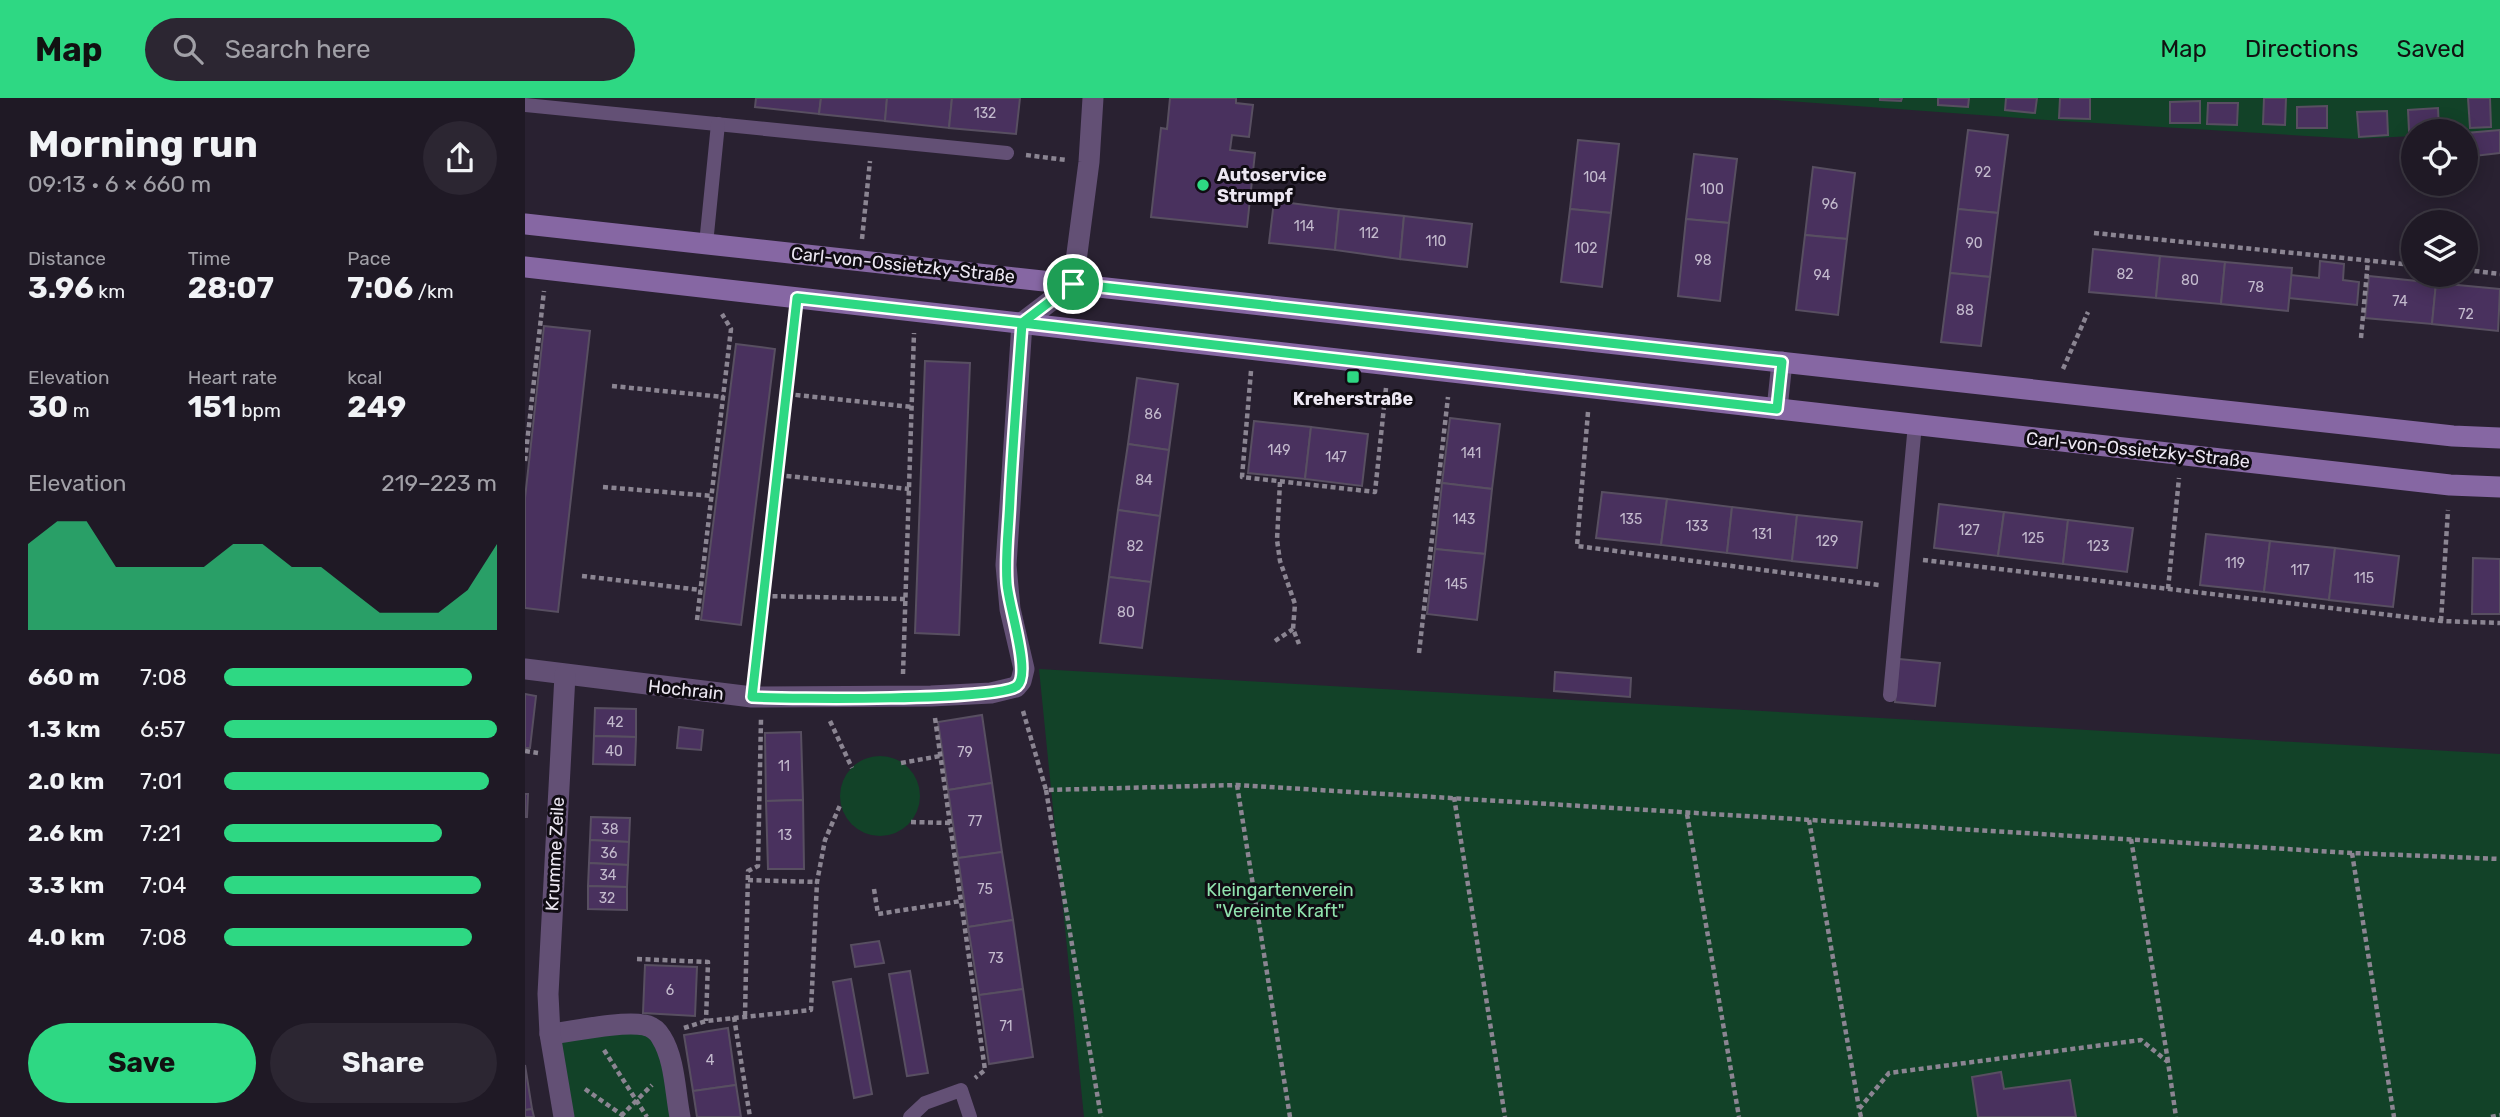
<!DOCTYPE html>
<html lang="en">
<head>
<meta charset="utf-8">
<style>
  :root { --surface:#1f1925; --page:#2c2632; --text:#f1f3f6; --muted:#a1a0a7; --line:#3c3842; --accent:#2ed883 }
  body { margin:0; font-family:Rubik,sans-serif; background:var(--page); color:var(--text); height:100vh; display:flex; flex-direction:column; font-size:26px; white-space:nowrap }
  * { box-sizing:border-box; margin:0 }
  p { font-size:23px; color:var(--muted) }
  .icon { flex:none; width:38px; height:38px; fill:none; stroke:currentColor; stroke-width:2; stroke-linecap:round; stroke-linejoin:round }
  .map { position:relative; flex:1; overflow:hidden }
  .sheet { display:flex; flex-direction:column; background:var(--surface); width:525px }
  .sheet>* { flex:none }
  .controls { position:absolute; left:1876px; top:21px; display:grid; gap:14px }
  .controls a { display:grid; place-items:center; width:77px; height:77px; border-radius:50%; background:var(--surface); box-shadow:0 4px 18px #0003,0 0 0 2px var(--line); font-size:35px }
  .pin { position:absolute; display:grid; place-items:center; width:60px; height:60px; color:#fff; margin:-30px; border:4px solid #fff; border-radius:50%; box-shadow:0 2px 7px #0007 }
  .round { display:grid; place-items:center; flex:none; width:74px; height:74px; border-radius:37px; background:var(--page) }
  .summary { display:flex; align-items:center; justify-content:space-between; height:119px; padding:0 28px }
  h1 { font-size:38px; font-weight:700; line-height:52px }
  .stats { display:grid; grid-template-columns:repeat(3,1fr); gap:10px; height:119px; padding:7px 28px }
  .stats div { display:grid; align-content:center }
  .stats b { font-size:30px; font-weight:700 }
  .stats small { font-size:19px; font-weight:400 }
  .stats p { font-size:19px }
  .chart { height:196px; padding:14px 28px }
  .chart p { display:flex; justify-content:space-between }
  .chart svg { width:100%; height:126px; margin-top:7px; fill:var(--accent); opacity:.7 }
  .cta { display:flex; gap:14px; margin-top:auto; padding:14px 28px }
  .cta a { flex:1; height:80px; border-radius:42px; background:var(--accent); color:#111; font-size:28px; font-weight:700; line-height:80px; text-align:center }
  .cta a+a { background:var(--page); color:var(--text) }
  ul { padding:0 28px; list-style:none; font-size:23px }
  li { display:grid; grid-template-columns:112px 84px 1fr; align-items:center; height:52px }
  li i { height:18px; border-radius:9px; background:var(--accent) }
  header { display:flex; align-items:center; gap:42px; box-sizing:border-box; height:98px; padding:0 35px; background:var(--accent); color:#111 }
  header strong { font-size:33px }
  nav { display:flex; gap:38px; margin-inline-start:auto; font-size:24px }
  .search { width:490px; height:63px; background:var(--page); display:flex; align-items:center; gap:18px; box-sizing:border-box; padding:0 24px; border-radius:38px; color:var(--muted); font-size:26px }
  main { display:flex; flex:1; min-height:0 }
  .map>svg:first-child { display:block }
</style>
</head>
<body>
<header>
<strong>Map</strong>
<div class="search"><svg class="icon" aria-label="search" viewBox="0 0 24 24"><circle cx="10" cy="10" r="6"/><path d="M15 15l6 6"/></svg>Search here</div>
<nav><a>Map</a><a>Directions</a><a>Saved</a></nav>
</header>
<main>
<section class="sheet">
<div class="summary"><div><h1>Morning run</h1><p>09:13 · 6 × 660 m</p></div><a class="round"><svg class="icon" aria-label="share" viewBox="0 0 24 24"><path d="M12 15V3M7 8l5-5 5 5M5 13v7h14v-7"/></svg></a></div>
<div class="stats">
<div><p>Distance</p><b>3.96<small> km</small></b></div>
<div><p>Time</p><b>28:07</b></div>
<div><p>Pace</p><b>7:06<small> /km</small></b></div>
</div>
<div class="stats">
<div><p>Elevation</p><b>30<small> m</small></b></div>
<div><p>Heart rate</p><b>151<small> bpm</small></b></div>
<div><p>kcal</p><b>249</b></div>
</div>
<div class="chart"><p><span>Elevation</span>219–223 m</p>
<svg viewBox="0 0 160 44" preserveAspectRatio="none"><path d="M0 44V14L10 6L20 6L30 22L40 22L50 22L60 22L70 14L80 14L90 22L100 22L110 30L120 38L130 38L140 38L150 30L160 14V44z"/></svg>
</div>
<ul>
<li><b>660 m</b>7:08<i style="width:91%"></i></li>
<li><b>1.3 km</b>6:57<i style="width:100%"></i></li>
<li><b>2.0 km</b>7:01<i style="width:97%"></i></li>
<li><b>2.6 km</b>7:21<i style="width:80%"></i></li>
<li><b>3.3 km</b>7:04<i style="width:94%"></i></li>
<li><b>4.0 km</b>7:08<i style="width:91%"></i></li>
</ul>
<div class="cta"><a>Save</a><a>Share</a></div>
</section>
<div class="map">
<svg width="1975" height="1019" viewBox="0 0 1975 1019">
  <rect width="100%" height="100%" fill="#292131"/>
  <!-- green -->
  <g fill="#124228">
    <polygon points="1224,0 1975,0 1975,32 1941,35 1888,33 1888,38 1831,41 1522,22"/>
    <polygon points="514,571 1975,656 1975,1019 559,1019"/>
    <circle cx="355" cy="698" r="40"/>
    <polygon points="104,931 130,938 150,1019 45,1019 34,948 39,940"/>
  </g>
  <!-- building -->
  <g fill="#49315e" stroke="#584f61" stroke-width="2">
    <polygon points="231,0 296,0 294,16 230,9"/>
    <polygon points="296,0 362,0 360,23 294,16"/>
    <polygon points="362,0 427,0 424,30 360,23"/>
    <polygon points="427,0 495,0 491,36 424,30"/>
    <polygon points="645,0 711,0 711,5 728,7 724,39 707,37 705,52 730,55 722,129 626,119 636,30 642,31"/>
    <polygon points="1355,0 1377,0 1376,3 1355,2"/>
    <polygon points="1413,0 1444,0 1443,9 1413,7"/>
    <polygon points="1481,0 1512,0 1510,15 1480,12"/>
    <polygon points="1535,0 1565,0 1565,21 1534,20"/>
    <polygon points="1739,0 1761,0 1760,27 1738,26"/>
    <polygon points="1943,0 1965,0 1966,29 1945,30"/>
    <polygon points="1675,3 1675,25 1645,25 1645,4"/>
    <polygon points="1683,5 1713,5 1712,27 1682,26"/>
    <polygon points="1802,8 1802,30 1772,30 1772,9"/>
    <polygon points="1913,10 1914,32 1884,33 1883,12"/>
    <polygon points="1862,13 1863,37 1834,39 1832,14"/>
    <polygon points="1443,32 1483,37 1473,115 1433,111"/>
    <polygon points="1975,32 1975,55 1941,59 1941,35"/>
    <polygon points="1053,42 1094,46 1086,115 1045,111"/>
    <polygon points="1169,56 1212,61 1204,125 1161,121"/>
    <polygon points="1288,69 1330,75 1322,141 1280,137"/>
    <polygon points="749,103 814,111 810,152 744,145"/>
    <polygon points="814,111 879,118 875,161 810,152"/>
    <polygon points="1045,111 1086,115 1077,189 1036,184"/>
    <polygon points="1433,111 1473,115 1465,179 1425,175"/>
    <polygon points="879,118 947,126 942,169 875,161"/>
    <polygon points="1161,121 1204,125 1195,203 1153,198"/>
    <polygon points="1280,137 1322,141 1313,217 1271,212"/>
    <polygon points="1568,151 1635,158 1631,200 1564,194"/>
    <polygon points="1635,158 1700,164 1696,206 1631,200"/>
    <polygon points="1795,163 1819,166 1818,182 1834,184 1832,207 1764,200 1766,177 1794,180"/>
    <polygon points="1700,164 1767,170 1763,213 1696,206"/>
    <polygon points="1425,175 1465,179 1456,248 1416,244"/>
    <polygon points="1844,178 1911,185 1907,226 1840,220"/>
    <polygon points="1911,185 1975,191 1973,233 1907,226"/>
    <polygon points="19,228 65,233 33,514 0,510 0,400"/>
    <polygon points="211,246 250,251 216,527 176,522"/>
    <polygon points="400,263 445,265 434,537 390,535"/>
    <polygon points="612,280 653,286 644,352 603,346"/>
    <polygon points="925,320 975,326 967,391 917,385"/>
    <polygon points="729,323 786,329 780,381 723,375"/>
    <polygon points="786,329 843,336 837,388 780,381"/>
    <polygon points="603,346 644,352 635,418 593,412"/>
    <polygon points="917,385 967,391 960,456 910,451"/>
    <polygon points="1077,394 1142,401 1136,447 1071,440"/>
    <polygon points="1142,401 1207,409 1202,455 1136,447"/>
    <polygon points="1414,406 1479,414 1473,458 1409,450"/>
    <polygon points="1207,409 1272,417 1267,463 1202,455"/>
    <polygon points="593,412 635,418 626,484 584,479"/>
    <polygon points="1479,414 1543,422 1538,466 1473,458"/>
    <polygon points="1272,417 1337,424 1332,470 1267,463"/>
    <polygon points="1543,422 1608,430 1602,474 1538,466"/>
    <polygon points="1681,436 1745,443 1739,494 1675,487"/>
    <polygon points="1745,443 1810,450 1804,502 1739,494"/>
    <polygon points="1810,450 1874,458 1868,509 1804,502"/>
    <polygon points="910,451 960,456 952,522 902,516"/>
    <polygon points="1948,460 1975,461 1975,516 1947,516"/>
    <polygon points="584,479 626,484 617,550 575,545"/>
    <polygon points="1374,561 1415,565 1410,608 1370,604"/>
    <polygon points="1030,574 1106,580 1105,599 1029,593"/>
    <polygon points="0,596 11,598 5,650 0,650"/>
    <polygon points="70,610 111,611 111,639 69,638"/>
    <polygon points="457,617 467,685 423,692 413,624"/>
    <polygon points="154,629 178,632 176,652 152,650"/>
    <polygon points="276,634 278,702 241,703 240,635"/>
    <polygon points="69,638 111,639 110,667 68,666"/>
    <polygon points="467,685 477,754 433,760 423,692"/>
    <polygon points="0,696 3,696 2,719 0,719"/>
    <polygon points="278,702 279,771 243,771 241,703"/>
    <polygon points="66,719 105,720 104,744 65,742"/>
    <polygon points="65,742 104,744 103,767 64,765"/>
    <polygon points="477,754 488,822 443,829 433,760"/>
    <polygon points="64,765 103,767 102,789 63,788"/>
    <polygon points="63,788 102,789 102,812 63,811"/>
    <polygon points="488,822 498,891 454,897 443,829"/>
    <polygon points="354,843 359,865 330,869 326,847"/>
    <polygon points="120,867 172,869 170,918 118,915"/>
    <polygon points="385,873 403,975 382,978 364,876"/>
    <polygon points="326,881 347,996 329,1000 308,884"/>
    <polygon points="498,891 508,959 464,966 454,897"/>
    <polygon points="203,930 211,987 168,993 159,937"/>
    <polygon points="0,967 7,1011 0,1012"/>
    <polygon points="1476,974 1479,991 1545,982 1551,1019 1453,1019 1447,979"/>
    <polygon points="211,987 216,1019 172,1019 168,993"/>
    <polygon points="7,1011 9,1019 0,1019 0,1012"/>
  </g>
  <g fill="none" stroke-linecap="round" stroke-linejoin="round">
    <!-- path -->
    <g stroke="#8b8592" stroke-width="4.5" stroke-dasharray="5 3.5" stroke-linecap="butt">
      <polyline points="501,57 541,62"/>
      <polyline points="1569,135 1888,167"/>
      <polyline points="337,141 345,63"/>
      <polyline points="1941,172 1975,176"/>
      <polyline points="1836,240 1843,162"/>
      <polyline points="1538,271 1563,214"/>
      <polyline points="726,273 717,379 850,394 861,290"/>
      <polyline points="87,288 199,299"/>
      <polyline points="262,296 387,309"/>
      <polyline points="1063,314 1052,448 1354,487"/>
      <polyline points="0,363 19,193"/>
      <polyline points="253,377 384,391"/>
      <polyline points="755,384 752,442 755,463 770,506 768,531 774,546"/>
      <polyline points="78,389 188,398"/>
      <polyline points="1398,462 1916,523 1975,525"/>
      <polyline points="57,478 176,492"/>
      <polyline points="1643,491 1654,380"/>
      <polyline points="239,498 380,501"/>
      <polyline points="172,522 206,231 197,216"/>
      <polyline points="1916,523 1923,412"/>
      <polyline points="750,543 768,531"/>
      <polyline points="894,555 923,299"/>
      <polyline points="230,574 270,224"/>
      <polyline points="378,576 389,235"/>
      <polyline points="498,613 521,692 712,687 1827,755 1975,761"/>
      <polyline points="410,620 460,972 450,980"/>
      <polyline points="305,623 327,670"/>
      <polyline points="0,653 13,655"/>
      <polyline points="376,665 415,658"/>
      <polyline points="712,687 765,1019"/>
      <polyline points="521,692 576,1019"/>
      <polyline points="929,699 980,1019"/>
      <polyline points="1162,716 1214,1019"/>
      <polyline points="1284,722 1334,1010"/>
      <polyline points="386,724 425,725"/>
      <polyline points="1606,741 1643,963"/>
      <polyline points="1827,755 1869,1019"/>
      <polyline points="223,782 292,784"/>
      <polyline points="349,791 353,816 436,803"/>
      <polyline points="112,861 183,864 181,923"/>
      <polyline points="220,918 223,773 233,768 236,621"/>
      <polyline points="209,919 225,1019"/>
      <polyline points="159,930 181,923 286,912 292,784 300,742 316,705"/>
      <polyline points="79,952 122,1019"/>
      <polyline points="60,991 100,1019"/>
      <polyline points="96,1018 127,987"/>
      <polyline points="1336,1019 1334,1011 1364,975 1616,942 1643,964 1651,1019"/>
      <polyline points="1966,1019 1975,1017"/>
    </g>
    <!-- lane -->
    <g stroke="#635075" stroke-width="14">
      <polyline points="0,7 482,55"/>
      <polyline points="181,146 193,26"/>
      <polyline points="1365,597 1390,326"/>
      <polyline points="385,1019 400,1005 436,992 445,1019"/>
    </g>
    <!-- street -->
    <g stroke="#635075" stroke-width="21">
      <polyline points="1252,311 1257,264"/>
      <polyline points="0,571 227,599 406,598 466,595 491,589 496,583 499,571 485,511 481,467 497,225 548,186 564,64 568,0"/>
      <path d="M25 936C50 933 95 923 119 927 126 928 132 932 136 939 150 961 150 994 155 1019"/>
      <polyline points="39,1019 25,936 23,896 40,577"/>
    </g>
    <!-- secondary -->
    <g stroke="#8667a3" stroke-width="21">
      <polyline points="0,126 1928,338 1975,340"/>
      <polyline points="0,169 1925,387 1975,389"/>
    </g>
  </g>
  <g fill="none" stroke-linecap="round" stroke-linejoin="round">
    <!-- route casing -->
    <g stroke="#fff" stroke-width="14">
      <path id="route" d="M548 186 497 225 272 200 227 599C263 601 473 603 492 588 507 576 483 507 482 485 480 457 484 429 485 400 488 342 493 284 497 225L1252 311 1257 264 548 186"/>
    </g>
    <!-- route -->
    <use href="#route" stroke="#2ed883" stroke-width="9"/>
  </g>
  <!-- markers -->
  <g fill="#2ed883" stroke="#100c13" stroke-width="2.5">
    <circle cx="678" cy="87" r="7"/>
    <rect x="821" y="272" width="14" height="14" rx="3.5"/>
  </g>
  <g text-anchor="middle" stroke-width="6" stroke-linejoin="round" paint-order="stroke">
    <!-- number labels -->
    <g font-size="14" fill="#c3bacd">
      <text x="460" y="20">132</text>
      <text x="1458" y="79">92</text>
      <text x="1070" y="84">104</text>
      <text x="1187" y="96">100</text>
      <text x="1305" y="111">96</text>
      <text x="779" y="133">114</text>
      <text x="844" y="140">112</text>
      <text x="911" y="148">110</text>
      <text x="1449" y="150">90</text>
      <text x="1061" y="155">102</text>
      <text x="1178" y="167">98</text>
      <text x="1600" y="181">82</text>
      <text x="1297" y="182">94</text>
      <text x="1665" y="187">80</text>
      <text x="1731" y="194">78</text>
      <text x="1875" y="208">74</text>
      <text x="1440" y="217">88</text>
      <text x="1941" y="221">72</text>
      <text x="628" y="321">86</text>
      <text x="754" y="357">149</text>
      <text x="946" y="360">141</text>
      <text x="811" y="364">147</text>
      <text x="619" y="387">84</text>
      <text x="939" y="426">143</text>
      <text x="1106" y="426">135</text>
      <text x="1172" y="433">133</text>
      <text x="1444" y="437">127</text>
      <text x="1237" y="441">131</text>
      <text x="1508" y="445">125</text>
      <text x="1302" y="448">129</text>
      <text x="610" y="453">82</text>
      <text x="1573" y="453">123</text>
      <text x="1710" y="470">119</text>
      <text x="1775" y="477">117</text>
      <text x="1839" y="485">115</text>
      <text x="931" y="491">145</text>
      <text x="601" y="519">80</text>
      <text x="90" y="629">42</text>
      <text x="89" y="658">40</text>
      <text x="440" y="659">79</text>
      <text x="259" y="673">11</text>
      <text x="450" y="728">77</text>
      <text x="85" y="736">38</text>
      <text x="260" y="742">13</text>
      <text x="84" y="760">36</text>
      <text x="83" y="782">34</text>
      <text x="460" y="796">75</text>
      <text x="82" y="805">32</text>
      <text x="471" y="865">73</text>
      <text x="145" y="897">6</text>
      <text x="481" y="933">71</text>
      <text x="185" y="967">4</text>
    </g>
    <!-- poi labels -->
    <g font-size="18" font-weight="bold" fill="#ece7f2" stroke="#100c13" text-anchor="start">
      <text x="692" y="83">Autoservice<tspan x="692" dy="21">Strumpf</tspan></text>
      <text x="828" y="307" text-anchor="middle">Kreherstraße</text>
    </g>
    <!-- street labels -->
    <g font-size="18" fill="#ece7f2" stroke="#100c13">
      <text transform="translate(378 167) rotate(6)" y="6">Carl-von-Ossietzky-Straße</text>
      <text transform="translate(1613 352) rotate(6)" y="6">Carl-von-Ossietzky-Straße</text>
      <text transform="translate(161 592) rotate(6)" y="6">Hochrain</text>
      <text transform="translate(30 756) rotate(-87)" y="6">Krumme Zeile</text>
    </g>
    <!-- park labels -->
    <g font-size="18" fill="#90e3ae" stroke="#100c13">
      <text x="755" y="798">Kleingartenverein<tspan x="755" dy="21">"Vereinte Kraft"</tspan></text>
    </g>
  </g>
</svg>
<div class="controls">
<a><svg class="icon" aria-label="locate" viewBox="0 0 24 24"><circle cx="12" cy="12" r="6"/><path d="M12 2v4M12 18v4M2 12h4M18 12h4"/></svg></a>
<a><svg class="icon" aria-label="layers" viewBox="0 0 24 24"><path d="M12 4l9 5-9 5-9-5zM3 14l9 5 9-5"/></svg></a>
</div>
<div class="pin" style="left:548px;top:186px;background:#1e9e55"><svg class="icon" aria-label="arrive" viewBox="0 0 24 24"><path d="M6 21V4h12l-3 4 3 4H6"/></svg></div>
</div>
</main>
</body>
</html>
